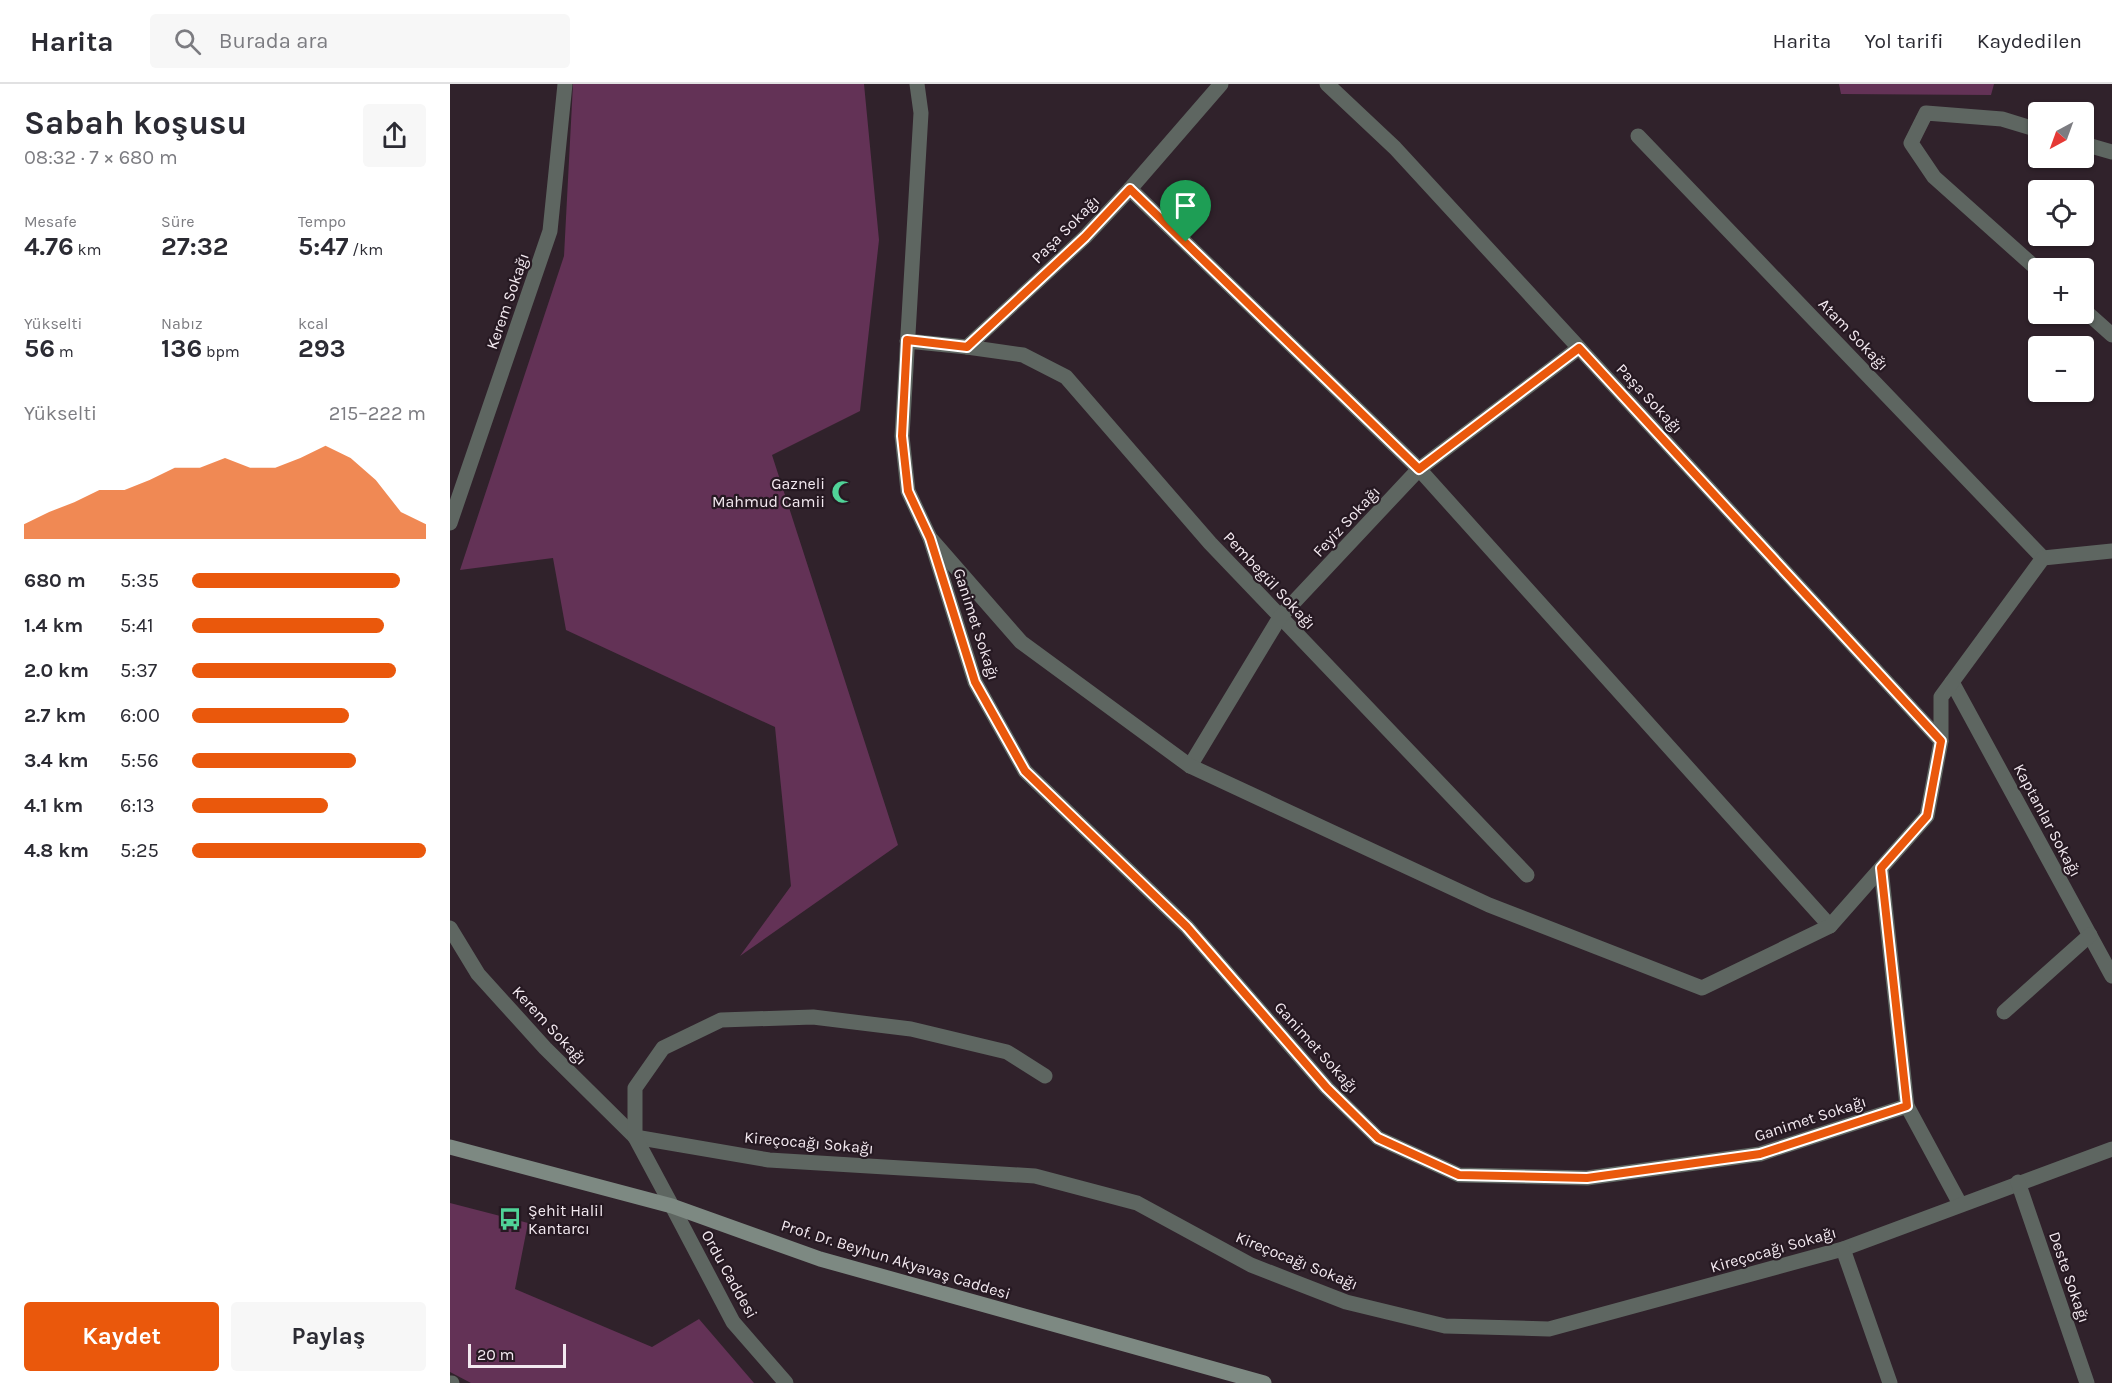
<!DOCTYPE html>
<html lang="tr">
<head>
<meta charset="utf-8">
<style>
  :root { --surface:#fff; --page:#f7f7f7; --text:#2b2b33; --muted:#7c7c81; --line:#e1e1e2; --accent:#ea580c }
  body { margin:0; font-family:Karla,sans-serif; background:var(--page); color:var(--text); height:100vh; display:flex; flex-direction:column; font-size:22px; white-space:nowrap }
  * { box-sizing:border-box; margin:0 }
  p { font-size:20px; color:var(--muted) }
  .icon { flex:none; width:33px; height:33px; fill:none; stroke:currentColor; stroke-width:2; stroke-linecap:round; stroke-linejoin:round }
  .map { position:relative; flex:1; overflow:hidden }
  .drawer { display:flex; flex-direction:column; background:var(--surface); width:450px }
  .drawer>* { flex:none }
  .needle { width:39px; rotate:221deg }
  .tools { position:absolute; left:1578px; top:18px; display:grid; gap:12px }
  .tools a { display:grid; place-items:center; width:66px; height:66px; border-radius:6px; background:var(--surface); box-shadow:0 2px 4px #0004; font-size:30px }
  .scale { position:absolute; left:18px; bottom:15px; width:98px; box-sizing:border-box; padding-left:6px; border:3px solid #f3e9f0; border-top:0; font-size:16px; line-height:21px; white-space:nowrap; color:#f3e9f0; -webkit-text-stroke:4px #261922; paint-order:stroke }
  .pin { position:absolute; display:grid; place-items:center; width:51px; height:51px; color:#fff; margin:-62px -26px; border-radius:50% 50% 50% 0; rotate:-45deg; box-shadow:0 0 6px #0007 }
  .pin .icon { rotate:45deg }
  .round { display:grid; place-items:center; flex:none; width:63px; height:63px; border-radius:6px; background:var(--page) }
  .headline { display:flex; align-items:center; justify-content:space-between; height:102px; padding:0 24px }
  h1 { font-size:33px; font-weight:700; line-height:45px }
  .metrics { display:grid; grid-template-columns:repeat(3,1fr); gap:9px; height:102px; padding:6px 24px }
  .metrics div { display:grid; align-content:center }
  .metrics b { font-size:26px; font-weight:700 }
  .metrics small { font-size:16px; font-weight:400 }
  .metrics p { font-size:16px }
  .chart { height:168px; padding:12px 24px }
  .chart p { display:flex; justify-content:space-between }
  .chart svg { width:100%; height:108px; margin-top:6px; fill:var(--accent); opacity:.7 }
  .primary-button { display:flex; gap:12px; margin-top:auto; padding:12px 24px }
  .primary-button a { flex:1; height:69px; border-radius:6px; background:var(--accent); color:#fff; font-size:24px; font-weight:700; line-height:69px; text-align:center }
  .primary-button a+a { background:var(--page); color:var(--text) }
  ul { padding:0 24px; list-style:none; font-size:20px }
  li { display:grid; grid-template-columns:96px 72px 1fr; align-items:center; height:45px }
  li i { height:15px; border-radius:8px; background:var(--accent) }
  header { display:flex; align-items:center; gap:36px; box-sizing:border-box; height:84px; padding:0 30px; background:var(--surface); border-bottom:2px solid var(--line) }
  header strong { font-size:28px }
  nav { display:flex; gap:33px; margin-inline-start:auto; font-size:21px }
  .search { width:420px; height:54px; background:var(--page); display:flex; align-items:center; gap:15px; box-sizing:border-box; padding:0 21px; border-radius:6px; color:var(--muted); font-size:22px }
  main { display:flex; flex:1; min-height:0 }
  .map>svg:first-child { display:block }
</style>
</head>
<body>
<header>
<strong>Harita</strong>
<div class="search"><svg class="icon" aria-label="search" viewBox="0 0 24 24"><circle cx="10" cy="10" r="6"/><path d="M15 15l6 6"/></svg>Burada ara</div>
<nav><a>Harita</a><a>Yol tarifi</a><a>Kaydedilen</a></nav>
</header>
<main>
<section class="drawer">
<div class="headline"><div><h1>Sabah koşusu</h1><p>08:32 · 7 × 680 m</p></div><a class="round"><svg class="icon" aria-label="share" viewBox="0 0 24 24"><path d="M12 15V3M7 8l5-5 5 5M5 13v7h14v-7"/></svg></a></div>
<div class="metrics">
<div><p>Mesafe</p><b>4.76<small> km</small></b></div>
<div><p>Süre</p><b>27:32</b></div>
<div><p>Tempo</p><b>5:47<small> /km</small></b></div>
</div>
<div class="metrics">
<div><p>Yükselti</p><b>56<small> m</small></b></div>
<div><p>Nabız</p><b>136<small> bpm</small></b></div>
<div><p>kcal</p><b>293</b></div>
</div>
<div class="chart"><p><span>Yükselti</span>215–222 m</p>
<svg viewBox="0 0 160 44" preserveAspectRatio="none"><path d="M0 44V38L10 33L20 29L30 24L40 24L50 20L60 15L70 15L80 11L90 15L100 15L110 11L120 6L130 11L140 20L150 33L160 38V44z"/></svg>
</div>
<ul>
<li><b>680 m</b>5:35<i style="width:89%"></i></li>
<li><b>1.4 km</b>5:41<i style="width:82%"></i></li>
<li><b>2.0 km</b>5:37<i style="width:87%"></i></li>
<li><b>2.7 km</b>6:00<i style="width:67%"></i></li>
<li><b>3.4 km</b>5:56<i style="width:70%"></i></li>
<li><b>4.1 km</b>6:13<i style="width:58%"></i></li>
<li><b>4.8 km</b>5:25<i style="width:100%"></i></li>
</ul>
<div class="primary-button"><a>Kaydet</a><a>Paylaş</a></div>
</section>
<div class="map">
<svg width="1662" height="1299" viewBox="0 0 1662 1299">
  <rect width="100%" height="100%" fill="#30222b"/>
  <!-- green -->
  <g fill="#633256">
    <polygon points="123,0 414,0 429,156 410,327 322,371 448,761 290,872 341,802 325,643 116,546 103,474 10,486 114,172"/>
    <polygon points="1389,0 1544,0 1541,11 1391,10"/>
    <polygon points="0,1119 78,1139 65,1205 202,1263 249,1235 304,1299 21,1299 0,1288"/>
  </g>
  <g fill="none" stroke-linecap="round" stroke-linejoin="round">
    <!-- minor -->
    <g stroke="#5e6661" stroke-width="15">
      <polyline points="877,0 945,64 1491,657"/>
      <polyline points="1588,46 1552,35 1476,29 1461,59 1484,93 1588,186"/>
      <polyline points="1188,52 1593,474"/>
      <polyline points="1634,60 1662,68"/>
      <polyline points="680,105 969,385 1380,842"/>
      <polyline points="1634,226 1662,251"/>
      <polyline points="457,257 517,263 635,153 680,105 771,0"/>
      <polyline points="517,263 573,271 616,293 760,459 1077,791"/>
      <polyline points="0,439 100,147 115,0"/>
      <polyline points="480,454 525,598 575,687 737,843 877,1004 928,1054 1009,1091 1137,1094 1310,1070 1457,1022 1510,1120"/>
      <polyline points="1502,598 1662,892"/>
      <polyline points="740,682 830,533 969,385 1129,264"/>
      <polyline points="1431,784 1457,1022"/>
      <polyline points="0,844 28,890 95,964 185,1053"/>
      <polyline points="1554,928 1640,851"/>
      <polyline points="185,1053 319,1076 585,1092 687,1119 801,1181 896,1218 995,1242 1099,1245 1393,1165 1662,1065"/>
      <polyline points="1568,1098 1637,1299"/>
      <polyline points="222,1122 185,1053 185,1004 213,964 271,936 363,933 461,945 557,968 595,992"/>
      <polyline points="1393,1165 1440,1299"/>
      <polyline points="0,1299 2,1299"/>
    </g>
    <!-- tertiary -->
    <g stroke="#5e6661" stroke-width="15">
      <polyline points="467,0 471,29 452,352 458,407 480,454 571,558 740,682 1039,821 1252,904 1380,842 1477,732 1491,657 1491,613 1593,474 1662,467"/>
      <polyline points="222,1122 283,1238 336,1299"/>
    </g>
    <!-- secondary -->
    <polyline stroke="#7d8982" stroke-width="15" points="0,1063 222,1122 370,1175 814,1299"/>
  </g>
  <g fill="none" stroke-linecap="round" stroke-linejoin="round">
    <!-- route casing -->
    <g stroke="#fff" stroke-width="12">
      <polygon id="route" points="680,105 969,385 1129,264 1491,657 1477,732 1431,784 1457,1022 1310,1070 1137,1094 1009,1091 928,1054 877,1004 737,843 575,687 525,598 480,454 458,407 452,352 457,256 517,263 635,153"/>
    </g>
    <!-- route -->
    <use href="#route" stroke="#ea580c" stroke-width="8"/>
  </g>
  <!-- icons -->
  <defs>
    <g id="mosque-bare" transform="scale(1.8)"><path d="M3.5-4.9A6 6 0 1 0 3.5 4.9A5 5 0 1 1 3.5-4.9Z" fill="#50d398" stroke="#261922" stroke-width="2.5" paint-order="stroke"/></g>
    <g id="bus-bare" transform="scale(1.8)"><path d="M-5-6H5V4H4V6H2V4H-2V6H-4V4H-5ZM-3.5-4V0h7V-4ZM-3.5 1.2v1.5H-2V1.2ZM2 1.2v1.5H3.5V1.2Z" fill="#50d398" stroke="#261922" stroke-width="2.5" paint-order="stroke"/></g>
  </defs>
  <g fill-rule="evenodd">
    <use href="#mosque-bare" x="393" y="408"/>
    <use href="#bus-bare" x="60" y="1135"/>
  </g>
  <g text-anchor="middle" stroke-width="4.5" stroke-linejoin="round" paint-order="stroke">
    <!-- street labels -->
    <g font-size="16" fill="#f3e9f0" stroke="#261922">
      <text transform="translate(615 145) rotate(-45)" y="6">Paşa Sokağı</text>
      <text transform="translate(57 217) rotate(-71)" y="6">Kerem Sokağı</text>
      <text transform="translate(1404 250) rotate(46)" y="6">Atam Sokağı</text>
      <text transform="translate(1200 314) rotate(47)" y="6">Paşa Sokağı</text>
      <text transform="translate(896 437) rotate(-47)" y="6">Feyiz Sokağı</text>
      <text transform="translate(820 496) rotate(47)" y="6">Pembegül Sokağı</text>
      <text transform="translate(527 540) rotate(72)" y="6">Ganimet Sokağı</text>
      <text transform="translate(1598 736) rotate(62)" y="6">Kaptanlar Sokağı</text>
      <text transform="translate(100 941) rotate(47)" y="6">Kerem Sokağı</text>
      <text transform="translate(867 963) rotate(48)" y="6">Ganimet Sokağı</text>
      <text transform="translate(1360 1034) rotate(-18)" y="6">Ganimet Sokağı</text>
      <text transform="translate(359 1058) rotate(5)" y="6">Kireçocağı Sokağı</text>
      <text transform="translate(1323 1165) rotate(-16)" y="6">Kireçocağı Sokağı</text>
      <text transform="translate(446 1175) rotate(17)" y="6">Prof. Dr. Beyhun Akyavaş Caddesi</text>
      <text transform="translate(847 1176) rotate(22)" y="6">Kireçocağı Sokağı</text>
      <text transform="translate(280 1190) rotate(61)" y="6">Ordu Caddesi</text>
      <text transform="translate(1620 1193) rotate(71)" y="6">Deste Sokağı</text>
    </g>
    <!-- poi labels -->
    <g font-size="16" fill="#f3e9f0" stroke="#261922" text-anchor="end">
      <text x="375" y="405">Gazneli<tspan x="375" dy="18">Mahmud Camii</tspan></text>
      <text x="78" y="1132" text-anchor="start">Şehit Halil<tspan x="78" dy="18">Kantarcı</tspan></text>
    </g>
  </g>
</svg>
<div class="tools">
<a><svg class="needle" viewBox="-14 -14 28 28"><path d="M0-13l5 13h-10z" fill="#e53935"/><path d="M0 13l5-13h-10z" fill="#7c7c81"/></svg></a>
<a><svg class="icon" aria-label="locate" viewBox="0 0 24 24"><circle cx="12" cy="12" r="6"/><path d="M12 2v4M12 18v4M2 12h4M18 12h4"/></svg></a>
<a>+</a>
<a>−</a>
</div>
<div class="scale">20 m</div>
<div class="pin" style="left:736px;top:158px;background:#1e9e55"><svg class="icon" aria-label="arrive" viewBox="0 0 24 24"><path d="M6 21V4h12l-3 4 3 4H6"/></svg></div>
</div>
</main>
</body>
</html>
